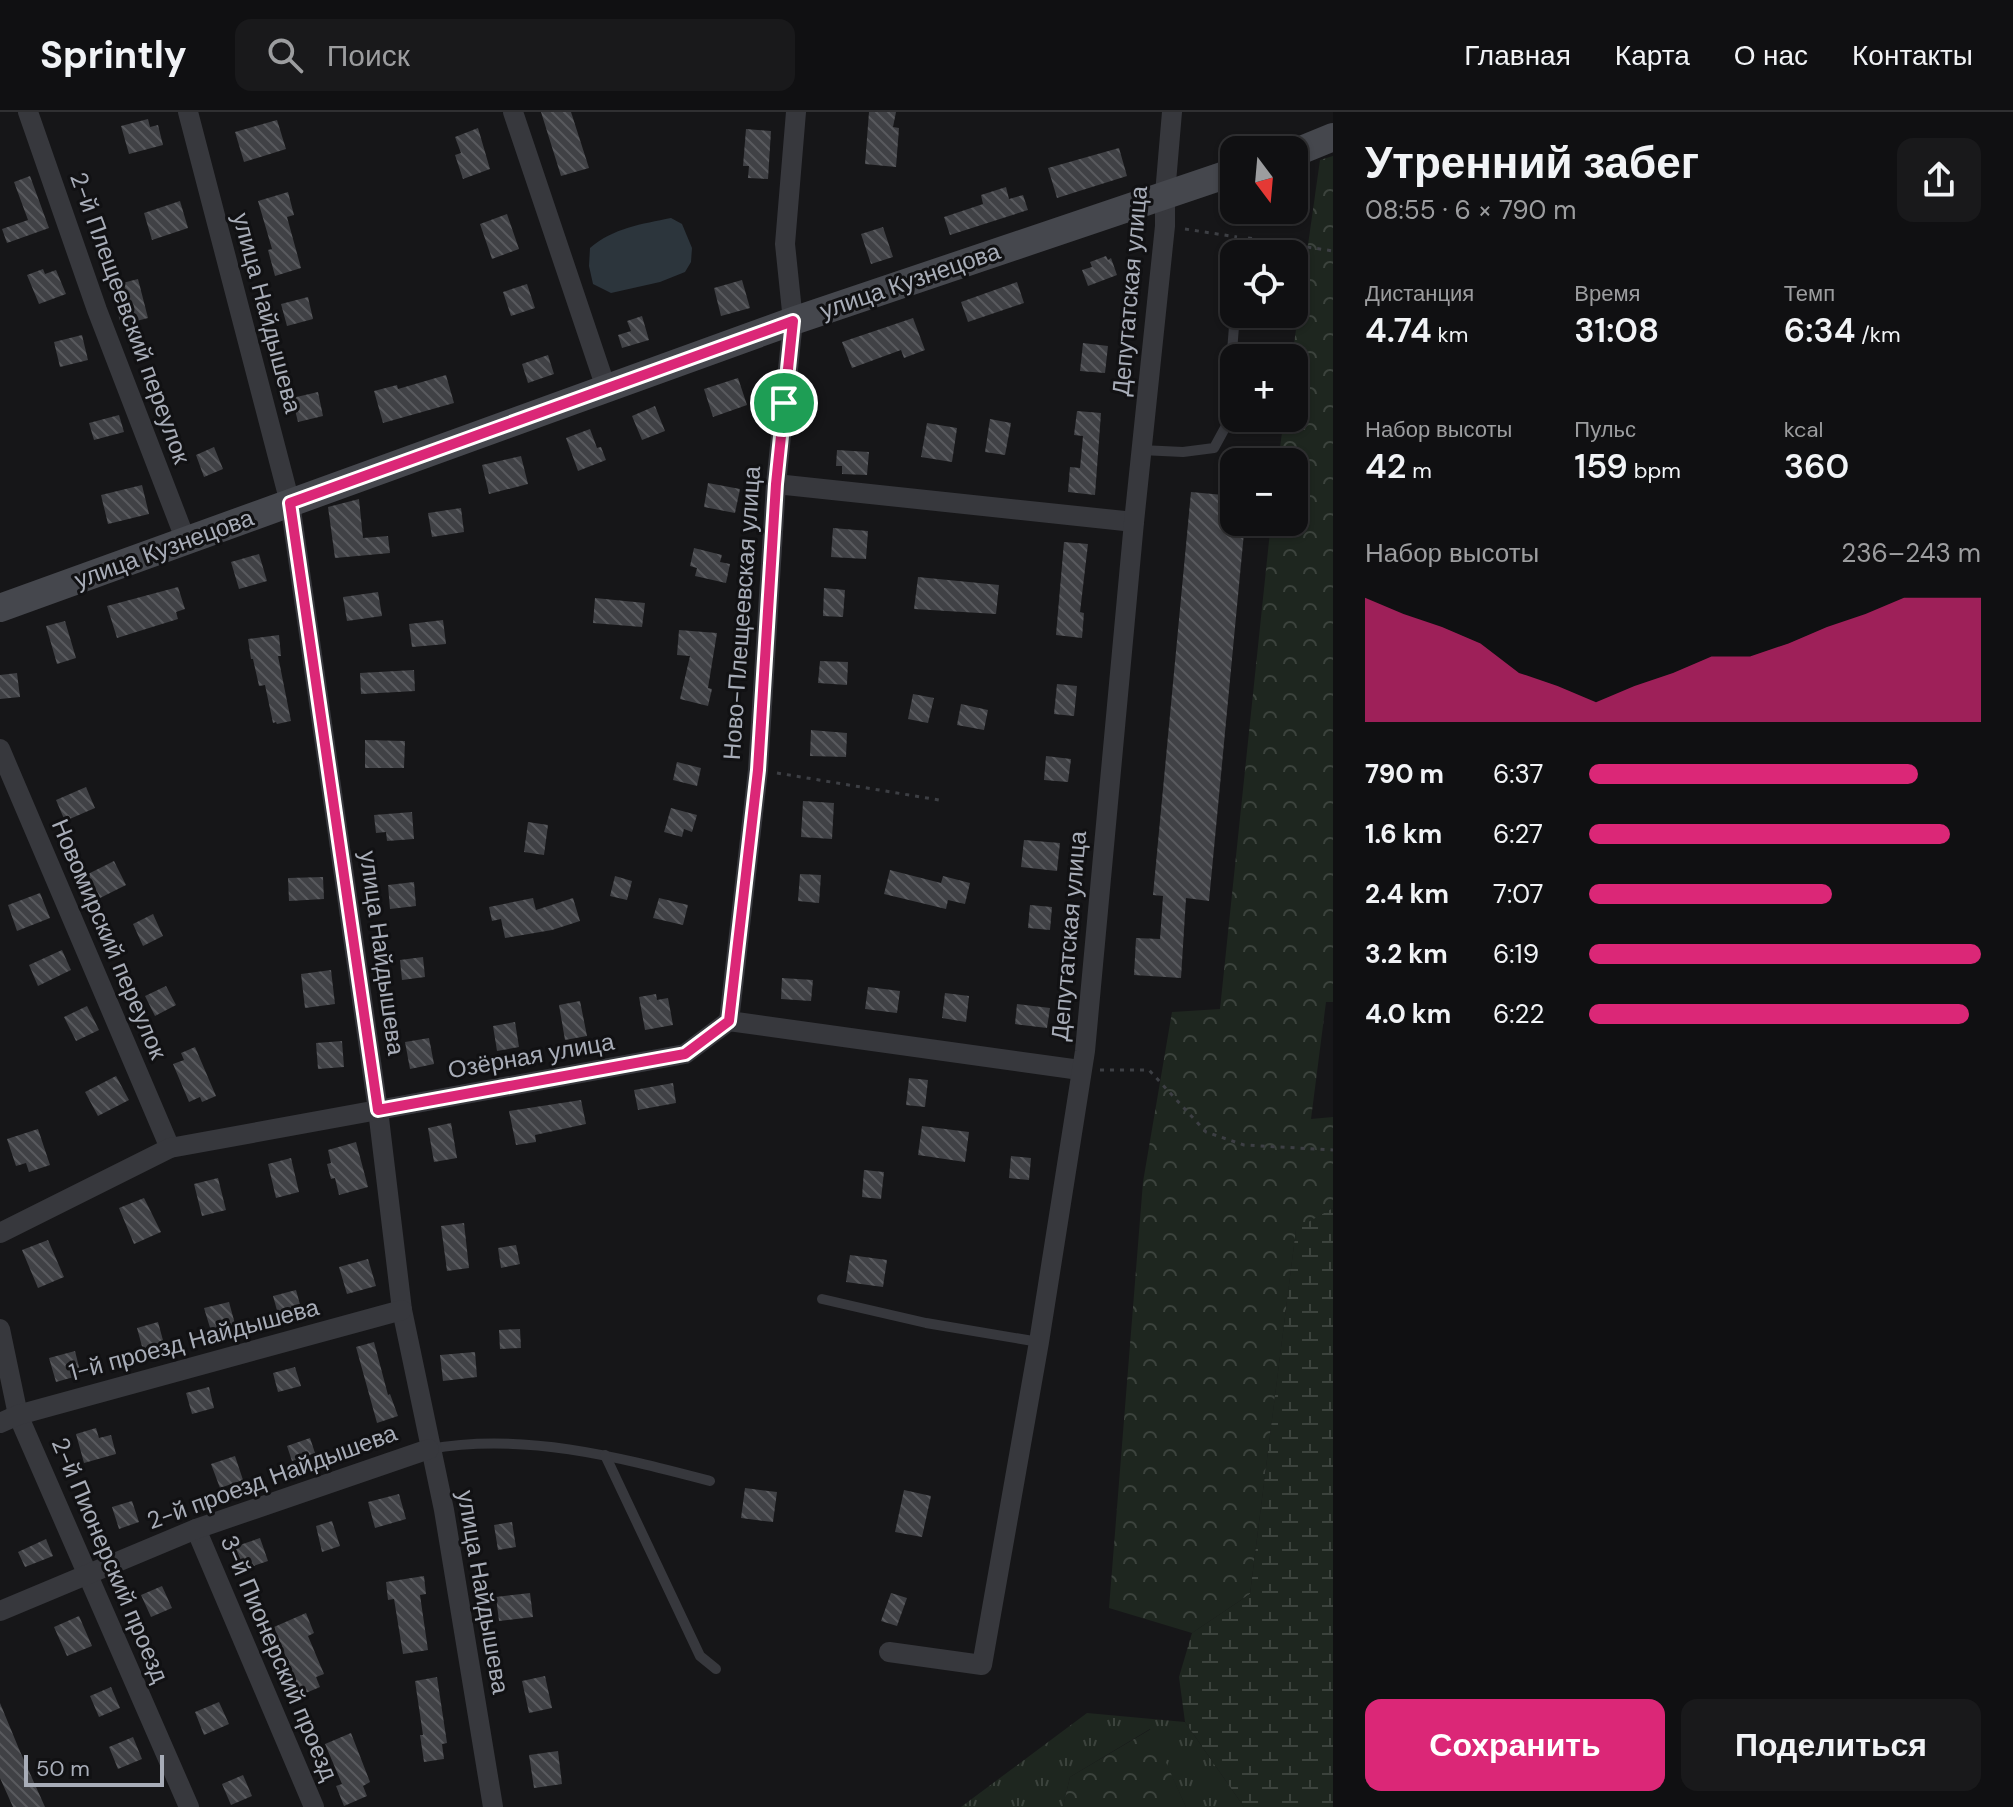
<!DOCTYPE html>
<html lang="ru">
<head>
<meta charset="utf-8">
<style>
  :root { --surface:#101012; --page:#19191b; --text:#f1f3f6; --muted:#9c9d9f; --line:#303032; --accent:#db2777 }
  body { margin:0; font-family:"DM Sans",sans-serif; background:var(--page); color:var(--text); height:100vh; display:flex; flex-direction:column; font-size:30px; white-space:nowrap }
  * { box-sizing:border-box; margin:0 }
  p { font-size:26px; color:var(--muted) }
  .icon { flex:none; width:44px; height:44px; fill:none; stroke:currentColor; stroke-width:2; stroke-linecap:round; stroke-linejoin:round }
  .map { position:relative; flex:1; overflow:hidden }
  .drawer { display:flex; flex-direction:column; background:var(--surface); width:680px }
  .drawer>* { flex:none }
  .needle { width:52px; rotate:164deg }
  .tools { position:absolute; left:1220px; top:24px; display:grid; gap:16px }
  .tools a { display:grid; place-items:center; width:88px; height:88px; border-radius:16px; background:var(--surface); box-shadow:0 2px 6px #0004,0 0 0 2px var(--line); font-size:40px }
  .scale { position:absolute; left:24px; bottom:20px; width:140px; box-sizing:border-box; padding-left:8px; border:4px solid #a8adb8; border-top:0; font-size:22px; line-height:28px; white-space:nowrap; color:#a8adb8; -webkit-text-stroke:6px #111113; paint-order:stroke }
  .pin { position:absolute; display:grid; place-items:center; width:68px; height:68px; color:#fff; margin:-34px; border:4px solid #fff; border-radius:50%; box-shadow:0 2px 8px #0007 }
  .round { display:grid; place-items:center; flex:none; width:84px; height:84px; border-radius:16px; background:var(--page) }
  .head { display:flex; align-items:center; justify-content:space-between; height:136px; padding:0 32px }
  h1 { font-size:44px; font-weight:600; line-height:60px }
  .figures { display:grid; grid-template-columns:repeat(3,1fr); gap:12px; height:136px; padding:8px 32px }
  .figures div { display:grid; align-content:center }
  .figures b { font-size:34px; font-weight:600 }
  .figures small { font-size:22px; font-weight:400 }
  .figures p { font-size:22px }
  .chart { height:224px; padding:16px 32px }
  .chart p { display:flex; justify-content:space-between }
  .chart svg { width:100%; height:144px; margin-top:8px; fill:var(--accent); opacity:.7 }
  .button { display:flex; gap:16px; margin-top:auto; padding:16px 32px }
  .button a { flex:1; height:92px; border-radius:16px; background:var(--accent); color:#fff; font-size:32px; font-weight:600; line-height:92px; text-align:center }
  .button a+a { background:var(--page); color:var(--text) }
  ul { padding:0 32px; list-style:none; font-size:26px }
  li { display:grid; grid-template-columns:128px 96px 1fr; align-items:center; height:60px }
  li i { height:20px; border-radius:10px; background:var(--accent) }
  header { display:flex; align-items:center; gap:48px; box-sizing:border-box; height:112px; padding:0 40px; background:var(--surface); border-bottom:2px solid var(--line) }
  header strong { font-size:38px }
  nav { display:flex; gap:44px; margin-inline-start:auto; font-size:28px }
  .search { width:560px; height:72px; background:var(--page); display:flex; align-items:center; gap:20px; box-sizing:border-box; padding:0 28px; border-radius:16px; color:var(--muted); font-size:30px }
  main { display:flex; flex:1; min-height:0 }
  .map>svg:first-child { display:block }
</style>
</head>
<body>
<header>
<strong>Sprintly</strong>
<div class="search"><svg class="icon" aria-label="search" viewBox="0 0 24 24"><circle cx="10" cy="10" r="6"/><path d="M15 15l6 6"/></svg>Поиск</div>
<nav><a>Главная</a><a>Карта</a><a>О нас</a><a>Контакты</a></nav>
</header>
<main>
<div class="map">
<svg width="1333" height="1695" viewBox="0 0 1333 1695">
  <defs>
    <pattern id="grass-tufts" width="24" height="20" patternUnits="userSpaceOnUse" patternTransform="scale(2)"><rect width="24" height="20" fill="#1e261f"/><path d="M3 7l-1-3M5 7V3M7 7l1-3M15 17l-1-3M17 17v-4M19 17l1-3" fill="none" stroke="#3c433d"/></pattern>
    <pattern id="forest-crowns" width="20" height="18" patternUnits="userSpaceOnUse" patternTransform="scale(2)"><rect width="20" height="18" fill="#1e261f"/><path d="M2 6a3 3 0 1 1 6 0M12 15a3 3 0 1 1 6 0" fill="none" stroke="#3c433d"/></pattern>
    <pattern id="wetland-marsh" width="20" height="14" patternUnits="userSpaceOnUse" patternTransform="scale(2)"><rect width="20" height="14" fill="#1e261f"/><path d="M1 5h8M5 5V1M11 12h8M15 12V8" fill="none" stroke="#3c433d"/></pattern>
    <pattern id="building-back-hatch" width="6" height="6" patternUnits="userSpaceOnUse" patternTransform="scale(2)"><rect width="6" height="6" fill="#404145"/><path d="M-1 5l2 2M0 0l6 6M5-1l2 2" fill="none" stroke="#595a5e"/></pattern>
  </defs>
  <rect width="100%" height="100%" fill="#161618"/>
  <!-- grass -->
  <polygon fill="url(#grass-tufts)" points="1087,1601 1185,1610 1244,1695 1186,1695 1150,1617 1070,1665 1063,1695 961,1695"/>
  <!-- forest -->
  <g fill="url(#forest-crowns)">
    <polygon points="1333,44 1333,890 1326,890 1311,1007 1333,1005 1333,1096 1296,1118 1250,1482 1192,1521 1109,1496 1143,1070 1172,900 1220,897 1271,410 1294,410 1294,350 1278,350 1284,306 1294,306 1292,246 1320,48"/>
    <polygon points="1151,1617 1186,1695 1063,1695 1070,1665"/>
  </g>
  <!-- wetland -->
  <polygon fill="url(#wetland-marsh)" points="1333,1096 1333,1695 1244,1695 1185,1610 1179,1565 1192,1521 1250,1482 1296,1117"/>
  <!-- water -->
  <path fill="#2c353c" d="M671 106 682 112 692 136 691 150 685 160 660 170 611 181 593 172 589 154 590 136C613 116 642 112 671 106Z"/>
  <!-- building -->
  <g fill="url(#building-back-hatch)">
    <polygon points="541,0 571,0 589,56 561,64"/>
    <polygon points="869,0 896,0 893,15 899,16 896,55 865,52"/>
    <polygon points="148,7 150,15 158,13 163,33 129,42 121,14"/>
    <polygon points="277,8 286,37 244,50 235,20"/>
    <polygon points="478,16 490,57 463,67 455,43 461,41 455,25"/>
    <polygon points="746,17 771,19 768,67 748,66 749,54 743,54"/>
    <polygon points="1119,36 1127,64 1057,86 1048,56"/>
    <polygon points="30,64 49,116 7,131 2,117 28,108 14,70"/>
    <polygon points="1006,75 1009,87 1023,83 1028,98 950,123 944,105 983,92 981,83"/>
    <polygon points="288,80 294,103 287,105 301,156 275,164 268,138 272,137 258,89"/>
    <polygon points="180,89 188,116 152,128 144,101"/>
    <polygon points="507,102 519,137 492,147 480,112"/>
    <polygon points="883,115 893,145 871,152 861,122"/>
    <polygon points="1106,144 1108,148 1111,146 1117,163 1088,174 1082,158 1092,155 1090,150"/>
    <polygon points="43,157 45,162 56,158 66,182 39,192 27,163"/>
    <polygon points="138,167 148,206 121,213 111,174"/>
    <polygon points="742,168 750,196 721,204 714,176"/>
    <polygon points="1017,170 1024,191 968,210 961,190"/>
    <polygon points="527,172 535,196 511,204 503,180"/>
    <polygon points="308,185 313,207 287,214 281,192"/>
    <polygon points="642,204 649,228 622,236 618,223 631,219 627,209"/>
    <polygon points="913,206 925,238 904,246 901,238 852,256 842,230"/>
    <polygon points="82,223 88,248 60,255 54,230"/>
    <polygon points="1083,231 1108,234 1105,261 1080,259"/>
    <polygon points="548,243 554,262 528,271 522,252"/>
    <polygon points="446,263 454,291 383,311 374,279 397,273 398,277"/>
    <polygon points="738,266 747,293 713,305 704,277"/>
    <polygon points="318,280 323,304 298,310 292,286"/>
    <polygon points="655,294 665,319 642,328 632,304"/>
    <polygon points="1077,299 1101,301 1095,383 1068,380 1070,355 1080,356 1083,324 1074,323"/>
    <polygon points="119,303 124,320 94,328 89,311"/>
    <polygon points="990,307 1011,311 1005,343 985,340"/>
    <polygon points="927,311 957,316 952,350 921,345"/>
    <polygon points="590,317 597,336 601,335 606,348 578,359 566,326"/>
    <polygon points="214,335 223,357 204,365 196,343"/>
    <polygon points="837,338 869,340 867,363 842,362 842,354 836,354"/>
    <polygon points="521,344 528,372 489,382 482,353"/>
    <polygon points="708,371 740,377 735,401 704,395"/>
    <polygon points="142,373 149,402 108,412 101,383"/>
    <polygon points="1191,380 1234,384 1234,410 1245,410 1209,789 1186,786 1181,866 1134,863 1136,826 1160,827 1163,784 1153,783"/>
    <polygon points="359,387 363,426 388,424 390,441 335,446 328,395"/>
    <polygon points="461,396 464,420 432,425 428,401"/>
    <polygon points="833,416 868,419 866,447 831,445"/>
    <polygon points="1064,430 1088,432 1080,500 1084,501 1082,526 1056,523"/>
    <polygon points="694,436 722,443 720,450 730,452 726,471 695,464 697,456 690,454"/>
    <polygon points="259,442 267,469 239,477 231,450"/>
    <polygon points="918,465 999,473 996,502 914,497"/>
    <polygon points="178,475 185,497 176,500 178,507 117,526 107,494"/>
    <polygon points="824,476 845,478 843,505 823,504"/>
    <polygon points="378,480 382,504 347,509 343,485"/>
    <polygon points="595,486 645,491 642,515 593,511"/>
    <polygon points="443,508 446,532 412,535 409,512"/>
    <polygon points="65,509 76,546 57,552 46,514"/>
    <polygon points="679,518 717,521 708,576 712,577 708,594 680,587 690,544 677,543"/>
    <polygon points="279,523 281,544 278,544 291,609 277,612 276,610 273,611 265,573 259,574 253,547 251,547 248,527"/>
    <polygon points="820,549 848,550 847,573 818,571"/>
    <polygon points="414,558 415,579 361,582 360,561"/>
    <polygon points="17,561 20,585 0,587 0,563"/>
    <polygon points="1057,572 1077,574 1074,604 1054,602"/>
    <polygon points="913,582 934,586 928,611 908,607"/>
    <polygon points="961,592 988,598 984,618 957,613"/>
    <polygon points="811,618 847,621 846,645 810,644"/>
    <polygon points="365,628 405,629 404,656 365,656"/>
    <polygon points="1046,644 1071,647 1068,670 1044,668"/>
    <polygon points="677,650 701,656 697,674 673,668"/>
    <polygon points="86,675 95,696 65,709 56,688"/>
    <polygon points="803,689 834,691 832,727 801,725"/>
    <polygon points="671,696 697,703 692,720 684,717 682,725 664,720"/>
    <polygon points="412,700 414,727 387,729 386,720 376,721 374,703"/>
    <polygon points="528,710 548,713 544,743 524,740"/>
    <polygon points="1024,728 1060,731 1057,759 1021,755"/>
    <polygon points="114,749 126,773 100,786 88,762"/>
    <polygon points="890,758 941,771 943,764 970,771 965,792 948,788 946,797 884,782"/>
    <polygon points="800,762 821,763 819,791 798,789"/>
    <polygon points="615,764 632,769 627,788 610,784"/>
    <polygon points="323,765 324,787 289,789 288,766"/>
    <polygon points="414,770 416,794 390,797 388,773"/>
    <polygon points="40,781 50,806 17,819 8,793"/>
    <polygon points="533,786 536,798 573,786 580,809 552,818 505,826 501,807 492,809 489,795"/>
    <polygon points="659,786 688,793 683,813 653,806"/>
    <polygon points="1030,793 1052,795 1050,818 1028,816"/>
    <polygon points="153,802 163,824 143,834 133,812"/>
    <polygon points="62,838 71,858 38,874 29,853"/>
    <polygon points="423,845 425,865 402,868 400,848"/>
    <polygon points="331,858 335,892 305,896 301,862"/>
    <polygon points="782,866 813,868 811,889 781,887"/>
    <polygon points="166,874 176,893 155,904 145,884"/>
    <polygon points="868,875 900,879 897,901 865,897"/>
    <polygon points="945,881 969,884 966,910 942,906"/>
    <polygon points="656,882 657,888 668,886 673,913 645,918 639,885"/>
    <polygon points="580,889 587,924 565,928 559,893"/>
    <polygon points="1017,892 1050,896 1047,916 1015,912"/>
    <polygon points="87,894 99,918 76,929 64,905"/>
    <polygon points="515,910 519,935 497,939 493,914"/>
    <polygon points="429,926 434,952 410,957 405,930"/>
    <polygon points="342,929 344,955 318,957 316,931"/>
    <polygon points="195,935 216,984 202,990 200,985 189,990 173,952 184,948 181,941"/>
    <polygon points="116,964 129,988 98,1004 85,980"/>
    <polygon points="909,966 928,968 925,995 906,993"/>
    <polygon points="673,971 676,991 638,998 634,978"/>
    <polygon points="581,988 586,1012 535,1023 536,1030 516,1033 509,999"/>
    <polygon points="451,1011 457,1046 434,1050 428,1016"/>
    <polygon points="922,1014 969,1020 965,1050 918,1043"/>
    <polygon points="38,1017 50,1053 29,1060 26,1051 16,1054 7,1027"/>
    <polygon points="356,1030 368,1075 339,1083 335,1066 331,1067 327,1052 331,1051 328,1038"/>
    <polygon points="1011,1044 1031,1046 1029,1068 1009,1066"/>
    <polygon points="291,1046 299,1080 276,1086 268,1052"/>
    <polygon points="864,1058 884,1060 881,1087 862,1085"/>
    <polygon points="218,1066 226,1098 202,1104 194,1072"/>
    <polygon points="144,1086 161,1120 134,1132 119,1096"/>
    <polygon points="464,1111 469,1156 447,1159 441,1114"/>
    <polygon points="48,1128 64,1165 38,1176 22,1138"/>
    <polygon points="516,1133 520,1152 501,1156 498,1136"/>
    <polygon points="850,1143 887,1148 883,1175 846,1170"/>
    <polygon points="368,1147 376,1174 347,1182 339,1155"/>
    <polygon points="296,1178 301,1196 278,1202 273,1184"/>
    <polygon points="229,1190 235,1212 211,1219 204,1196"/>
    <polygon points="158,1210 164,1232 143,1238 137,1216"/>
    <polygon points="520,1217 521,1236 500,1237 499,1218"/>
    <polygon points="374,1230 388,1283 390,1282 398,1304 377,1311 356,1235"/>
    <polygon points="75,1239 81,1263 56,1270 49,1246"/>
    <polygon points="475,1240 477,1265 443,1269 440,1243"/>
    <polygon points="295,1255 301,1274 278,1280 273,1261"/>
    <polygon points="209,1275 214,1296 192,1302 186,1281"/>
    <polygon points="96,1316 99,1326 111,1323 116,1342 84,1351 76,1322"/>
    <polygon points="310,1326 315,1341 292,1349 287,1334"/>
    <polygon points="235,1344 243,1368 220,1376 211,1352"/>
    <polygon points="745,1376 777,1380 773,1410 741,1406"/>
    <polygon points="904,1378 931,1384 922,1425 895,1420"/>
    <polygon points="399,1382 406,1407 375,1416 368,1390"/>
    <polygon points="132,1389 139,1410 119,1417 112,1395"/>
    <polygon points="332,1409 340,1434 322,1440 316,1414"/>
    <polygon points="512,1410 516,1435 498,1438 494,1413"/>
    <polygon points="260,1426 268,1449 239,1459 231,1436"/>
    <polygon points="46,1427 53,1444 25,1455 18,1440"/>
    <polygon points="424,1464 426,1482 420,1483 428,1538 403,1542 394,1487 388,1488 386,1470"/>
    <polygon points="162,1474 172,1496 151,1505 141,1483"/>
    <polygon points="530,1481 533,1505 499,1509 496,1485"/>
    <polygon points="891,1481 907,1486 897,1514 881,1509"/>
    <polygon points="306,1501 314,1521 308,1524 324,1562 316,1565 320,1575 301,1583 274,1515"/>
    <polygon points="79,1504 92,1534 67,1544 54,1515"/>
    <polygon points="545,1564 552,1596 529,1601 522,1569"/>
    <polygon points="437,1565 447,1631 442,1632 444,1647 424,1650 420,1623 423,1623 415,1569"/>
    <polygon points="111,1575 120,1596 99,1605 90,1584"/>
    <polygon points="219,1590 229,1612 204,1623 195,1600"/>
    <polygon points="0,1591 19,1637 45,1695 13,1695 0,1666"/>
    <polygon points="351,1621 370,1670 363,1674 367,1684 344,1694 336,1674 342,1672 325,1632"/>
    <polygon points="133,1625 142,1647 118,1657 109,1635"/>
    <polygon points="558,1639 562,1672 534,1676 529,1643"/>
    <polygon points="243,1663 252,1684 231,1693 222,1672"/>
  </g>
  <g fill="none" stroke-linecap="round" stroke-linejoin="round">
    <!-- path -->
    <g stroke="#3d3f44" stroke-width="3" stroke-dasharray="4 6" stroke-linecap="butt">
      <polyline points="1185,117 1237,125"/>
      <polyline points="1248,126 1333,139"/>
      <polyline points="777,661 939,688"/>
      <polyline points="1100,958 1149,958 1206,1020 1244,1033 1333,1038"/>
    </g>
    <!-- lane -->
    <g stroke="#37383d" stroke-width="10">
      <polyline points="1239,142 1239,139"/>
      <polyline points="1141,338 1183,340 1214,336 1226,314 1235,202"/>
      <polyline points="822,1187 926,1211 1039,1230"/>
      <path d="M429 1337C524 1320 618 1345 710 1369"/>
      <polyline points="605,1343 700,1544 716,1557"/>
    </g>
    <!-- street -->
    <g stroke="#37383d" stroke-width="20">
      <polyline points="28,0 97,198 186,429"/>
      <polyline points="188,0 290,391 378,998 402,1198 444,1398 493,1695"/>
      <polyline points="513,0 606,276"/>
      <polyline points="776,372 1134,410"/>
      <polyline points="0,637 170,1036"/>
      <polyline points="729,909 758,658 776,372 793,209 785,132 796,0"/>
      <polyline points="0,1121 170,1036 685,942 729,909 1080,958"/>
      <polyline points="0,1217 18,1303 189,1695"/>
      <polyline points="0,1311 18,1303 402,1198"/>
      <polyline points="196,1417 314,1695"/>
      <polyline points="0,1499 196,1417 429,1337"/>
      <polyline points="889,1540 982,1553 1039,1230 1085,939 1134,410 1165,114 1165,82 1172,0"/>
    </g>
    <!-- secondary -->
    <g stroke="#45474d" stroke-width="28">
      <polyline points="1294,41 1333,25"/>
      <polyline points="0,496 793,209 1234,60"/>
    </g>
  </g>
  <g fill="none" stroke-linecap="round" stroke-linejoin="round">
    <!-- route casing -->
    <g stroke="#fff" stroke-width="16">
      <polygon id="route" points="793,209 776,372 758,658 729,909 685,942 378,998 290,391"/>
    </g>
    <!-- route -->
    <use href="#route" stroke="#db2777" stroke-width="10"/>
  </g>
  <g text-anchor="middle" stroke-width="6" stroke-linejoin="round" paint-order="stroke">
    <!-- street labels -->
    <g font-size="24" fill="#a8adb8" stroke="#111113">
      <text transform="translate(910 169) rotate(-19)" y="8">улица Кузнецова</text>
      <text transform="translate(1130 179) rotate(-85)" y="8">Депутатская улица</text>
      <text transform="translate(267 201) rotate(75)" y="8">улица Найдышева</text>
      <text transform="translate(130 206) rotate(70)" y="8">2-й Плещеевский переулок</text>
      <text transform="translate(164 437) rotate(-20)" y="8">улица Кузнецова</text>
      <text transform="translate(742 501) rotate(-86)" y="8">Ново-Плещеевская улица</text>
      <text transform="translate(1069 824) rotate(-85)" y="8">Депутатская улица</text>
      <text transform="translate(109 827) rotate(67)" y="8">Новомирский переулок</text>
      <text transform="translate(382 841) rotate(82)" y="8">улица Найдышева</text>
      <text transform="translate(531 944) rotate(-10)" y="8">Озёрная улица</text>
      <text transform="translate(194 1228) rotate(-15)" y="8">1-й проезд Найдышева</text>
      <text transform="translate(272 1365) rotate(-20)" y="8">2-й проезд Найдышева</text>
      <text transform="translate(110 1448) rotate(67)" y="8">2-й Пионерский проезд</text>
      <text transform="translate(483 1480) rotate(80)" y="8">улица Найдышева</text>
      <text transform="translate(279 1546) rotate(67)" y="8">3-й Пионерский проезд</text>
    </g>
  </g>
</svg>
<div class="tools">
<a><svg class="needle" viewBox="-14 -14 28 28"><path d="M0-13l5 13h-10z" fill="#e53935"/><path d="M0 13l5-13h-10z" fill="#9c9d9f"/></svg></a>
<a><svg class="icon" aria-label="locate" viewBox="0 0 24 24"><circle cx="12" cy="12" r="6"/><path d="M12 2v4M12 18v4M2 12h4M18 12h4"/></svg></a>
<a>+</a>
<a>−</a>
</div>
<div class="scale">50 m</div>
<div class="pin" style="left:784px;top:291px;background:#1e9e55"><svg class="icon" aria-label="arrive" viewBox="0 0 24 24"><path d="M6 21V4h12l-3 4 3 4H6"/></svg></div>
</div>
<section class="drawer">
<div class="head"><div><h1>Утренний забег</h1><p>08:55 · 6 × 790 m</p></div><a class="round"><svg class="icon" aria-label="share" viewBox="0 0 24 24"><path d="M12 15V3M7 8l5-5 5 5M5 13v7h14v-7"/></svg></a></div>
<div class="figures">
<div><p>Дистанция</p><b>4.74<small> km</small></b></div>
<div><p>Время</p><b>31:08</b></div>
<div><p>Темп</p><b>6:34<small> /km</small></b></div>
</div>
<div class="figures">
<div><p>Набор высоты</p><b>42<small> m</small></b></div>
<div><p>Пульс</p><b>159<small> bpm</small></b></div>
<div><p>kcal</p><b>360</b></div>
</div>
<div class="chart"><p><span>Набор высоты</span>236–243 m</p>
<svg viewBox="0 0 160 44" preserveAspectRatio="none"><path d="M0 44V6L10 11L20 15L30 20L40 29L50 33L60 38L70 33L80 29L90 24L100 24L110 20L120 15L130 11L140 6L150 6L160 6V44z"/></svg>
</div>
<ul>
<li><b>790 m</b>6:37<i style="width:84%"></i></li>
<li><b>1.6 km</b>6:27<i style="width:92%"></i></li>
<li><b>2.4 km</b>7:07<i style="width:62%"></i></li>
<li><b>3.2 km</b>6:19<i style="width:100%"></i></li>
<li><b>4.0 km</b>6:22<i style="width:97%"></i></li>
</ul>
<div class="button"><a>Сохранить</a><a>Поделиться</a></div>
</section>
</main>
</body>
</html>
